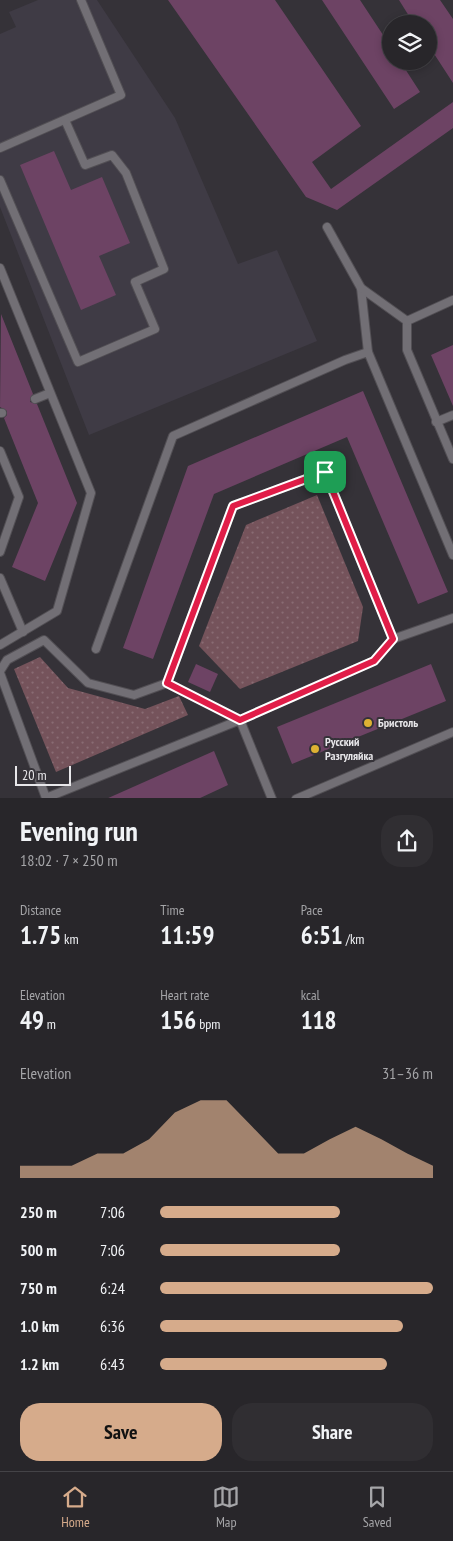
<!DOCTYPE html>
<html lang="en">
<head>
<meta charset="utf-8">
<style>
  :root { --surface:#28262a; --page:#302e32; --text:#f1f3f6; --muted:#a5a5a8; --line:#444347; --accent:#d6ab8b }
  body { margin:0; font-family:"PT Sans Narrow",sans-serif; background:var(--page); color:var(--text); height:100vh; display:flex; flex-direction:column; font-size:19px; white-space:nowrap }
  * { box-sizing:border-box; margin:0 }
  p { font-size:16px; color:var(--muted) }
  .icon { flex:none; width:28px; height:28px; fill:none; stroke:currentColor; stroke-width:2; stroke-linecap:round; stroke-linejoin:round }
  .map { position:relative; height:798px; overflow:hidden }
  .sheet { display:flex; flex-direction:column; background:var(--surface); flex:1 }
  .sheet>* { flex:none }
  .fabs { position:absolute; left:382px; top:15px; display:grid; gap:10px }
  .fabs a { display:grid; place-items:center; width:55px; height:55px; border-radius:50%; background:var(--surface); box-shadow:0 2px 8px #0003,0 0 0 1px var(--line); font-size:25px }
  .scale { position:absolute; left:15px; bottom:12px; width:56px; box-sizing:border-box; padding-left:5px; border:2px solid #e8e7ea; border-top:0; font-size:14px; line-height:18px; white-space:nowrap; color:#e8e7ea; -webkit-text-stroke:4px #353238; paint-order:stroke }
  .pin { position:absolute; display:grid; place-items:center; width:42px; height:42px; color:#fff; margin:-21px; border-radius:10px; box-shadow:0 2px 8px #0006 }
  .round { display:grid; place-items:center; flex:none; width:52px; height:52px; border-radius:20px; background:var(--page) }
  .summary { display:flex; align-items:center; justify-content:space-between; height:85px; padding:0 20px }
  h1 { font-size:28px; font-weight:700; line-height:38px }
  .stats { display:grid; grid-template-columns:repeat(3,1fr); gap:8px; height:85px; padding:5px 20px }
  .stats div { display:grid; align-content:center }
  .stats b { font-size:25px; font-weight:700 }
  .stats small { font-size:14px; font-weight:400 }
  .stats p { font-size:14px }
  .chart { height:140px; padding:10px 20px }
  .chart p { display:flex; justify-content:space-between }
  .chart svg { width:100%; height:90px; margin-top:5px; fill:var(--accent); opacity:.7 }
  .button { display:flex; gap:10px; margin-top:auto; padding:10px 20px }
  .button a { flex:1; height:58px; border-radius:20px; background:var(--accent); color:#111; font-size:20px; font-weight:700; line-height:58px; text-align:center }
  .button a+a { background:var(--page); color:var(--text) }
  ul { padding:0 20px; list-style:none; font-size:16px }
  li { display:grid; grid-template-columns:80px 60px 1fr; align-items:center; height:38px }
  li i { height:12px; border-radius:6px; background:var(--accent) }
  .tab-bar { display:flex; justify-content:space-around; align-items:center; height:70px; border-top:1px solid var(--line); background:var(--surface); font-size:14px; color:var(--muted) }
  .tab-bar a { display:grid; justify-items:center; gap:2px }
  .tab-bar .current { color:var(--accent) }
  .map>svg:first-child { display:block }
</style>
</head>
<body>
<div class="map">
<svg width="453" height="799" viewBox="0 0 453 799">
  <defs>
    <pattern id="park-dots" width="8" height="8" patternUnits="userSpaceOnUse" patternTransform="scale(1.25)"><rect width="8" height="8" fill="#75535b"/><path d="M2 2h.1M6 6h.1" fill="none" stroke="#896c73" stroke-width="1.8" stroke-linecap="round"/></pattern>
  </defs>
  <rect width="100%" height="100%" fill="#353238"/>
  <!-- built -->
  <polygon fill="#3f3b45" points="38,0 97,0 175,118 238,264 277,250 317,341 89,435 0,207 0,34 16,27 9,12"/>
  <!-- park -->
  <g fill="url(#park-dots)">
    <polygon points="317,495 363,607 358,641 240,689 199,646 246,525"/>
    <polygon points="40,657 68,688 145,709 179,696 188,715 56,772 14,669"/>
  </g>
  <!-- building -->
  <g fill="#6d4364">
    <polygon points="168,0 275,0 361,126 312,162 331,189 453,102 453,128 337,210 306,197"/>
    <polygon points="322,0 360,0 391,47 391,61 400,61 420,92 394,109"/>
    <polygon points="399,0 440,0 453,19 453,83 429,46 429,24 414,24"/>
    <polygon points="54,151 71,190 102,177 130,243 99,256 116,295 81,310 20,165"/>
    <polygon points="1,314 33,394 30,402 37,404 77,503 45,581 12,567 38,503 4,418 7,415 7,411 0,407"/>
    <polygon points="453,345 453,406 431,355"/>
    <polygon points="363,391 448,592 418,604 347,437 214,494 153,659 123,648 188,466"/>
    <polygon points="196,664 218,674 210,692 188,682"/>
    <polygon points="431,664 446,701 292,764 277,727"/>
    <polygon points="214,751 228,785 198,799 106,799"/>
  </g>
  <g fill="none" stroke-linecap="round" stroke-linejoin="round">
    <!-- lane casing -->
    <g stroke="#524f54" stroke-width="10">
      <g id="lane">
        <polyline points="0,148 121,95 81,0"/>
        <polyline points="0,180 78,362 155,329 135,282 164,269 126,173 112,155 85,165 65,120"/>
        <polyline points="327,227 361,288 368,352"/>
        <polyline points="0,268 91,493 57,611 0,645"/>
        <polyline points="361,288 407,321"/>
        <polyline points="407,321 407,350 453,459"/>
        <polyline points="407,321 453,300"/>
        <polyline points="35,399 50,393"/>
        <polyline points="0,413 2,413"/>
        <polyline points="436,422 453,415"/>
        <polyline points="0,451 19,497 0,552"/>
        <polyline points="0,578 23,632"/>
        <polyline points="96,649 173,436 345,360 368,352 453,555"/>
        <polyline points="0,671 7,660 44,640 88,683 134,695 167,683 240,720 272,799"/>
        <polyline points="0,673 46,798 240,720 374,661 393,639 453,618"/>
        <polyline points="167,683 233,506 325,472 393,639"/>
        <polyline points="296,799 453,732"/>
      </g>
    </g>
    <!-- lane -->
    <use href="#lane" stroke="#726f75" stroke-width="8"/>
  </g>
  <g fill="none" stroke-linecap="round" stroke-linejoin="round">
    <!-- route casing -->
    <g stroke="#fff" stroke-width="10">
      <polygon id="route" points="325,472 393,639 374,661 240,720 167,683 233,506"/>
    </g>
    <!-- route -->
    <use href="#route" stroke="#e11d48" stroke-width="6"/>
  </g>
  <!-- markers -->
  <g fill="#ddb133" stroke="#353238" stroke-width="2">
    <circle cx="368" cy="723" r="5"/>
    <circle cx="315" cy="749" r="5"/>
  </g>
  <g text-anchor="middle" stroke-width="4" stroke-linejoin="round" paint-order="stroke">
    <!-- poi labels -->
    <g font-size="12" font-weight="bold" fill="#e8e7ea" stroke="#353238" text-anchor="start">
      <text x="378" y="727">Бристоль</text>
      <text x="325" y="746">Русский<tspan x="325" dy="14">Разгуляйка</tspan></text>
    </g>
  </g>
</svg>
<div class="fabs">
<a><svg class="icon" aria-label="layers" viewBox="0 0 24 24"><path d="M12 4l9 5-9 5-9-5zM3 14l9 5 9-5"/></svg></a>
</div>
<div class="scale">20 m</div>
<div class="pin" style="left:325px;top:472px;background:#1e9e55"><svg class="icon" aria-label="arrive" viewBox="0 0 24 24"><path d="M6 21V4h12l-3 4 3 4H6"/></svg></div>
</div>
<section class="sheet">
<div class="summary"><div><h1>Evening run</h1><p>18:02 · 7 × 250 m</p></div><a class="round"><svg class="icon" aria-label="share" viewBox="0 0 24 24"><path d="M12 15V3M7 8l5-5 5 5M5 13v7h14v-7"/></svg></a></div>
<div class="stats">
<div><p>Distance</p><b>1.75<small> km</small></b></div>
<div><p>Time</p><b>11:59</b></div>
<div><p>Pace</p><b>6:51<small> /km</small></b></div>
</div>
<div class="stats">
<div><p>Elevation</p><b>49<small> m</small></b></div>
<div><p>Heart rate</p><b>156<small> bpm</small></b></div>
<div><p>kcal</p><b>118</b></div>
</div>
<div class="chart"><p><span>Elevation</span>31–36 m</p>
<svg viewBox="0 0 160 44" preserveAspectRatio="none"><path d="M0 44V38L10 38L20 38L30 32L40 32L50 25L60 12L70 6L80 6L90 19L100 32L110 32L120 25L130 19L140 25L150 32L160 38V44z"/></svg>
</div>
<ul>
<li><b>250 m</b>7:06<i style="width:66%"></i></li>
<li><b>500 m</b>7:06<i style="width:66%"></i></li>
<li><b>750 m</b>6:24<i style="width:100%"></i></li>
<li><b>1.0 km</b>6:36<i style="width:89%"></i></li>
<li><b>1.2 km</b>6:43<i style="width:83%"></i></li>
</ul>
<div class="button"><a>Save</a><a>Share</a></div>
</section>
<nav class="tab-bar">
<a class="current"><svg class="icon" aria-label="home" viewBox="0 0 24 24"><path d="M3 11l9-7 9 7M6 9v11h12V9"/></svg>Home</a>
<a><svg class="icon" aria-label="map" viewBox="0 0 24 24"><path d="M3 6l6-2 6 2 6-2v14l-6 2-6-2-6 2zM9 4v14M15 6v14"/></svg>Map</a>
<a><svg class="icon" aria-label="saved" viewBox="0 0 24 24"><path d="M7 4h10v16l-5-4-5 4z"/></svg>Saved</a>
</nav>
</body>
</html>
